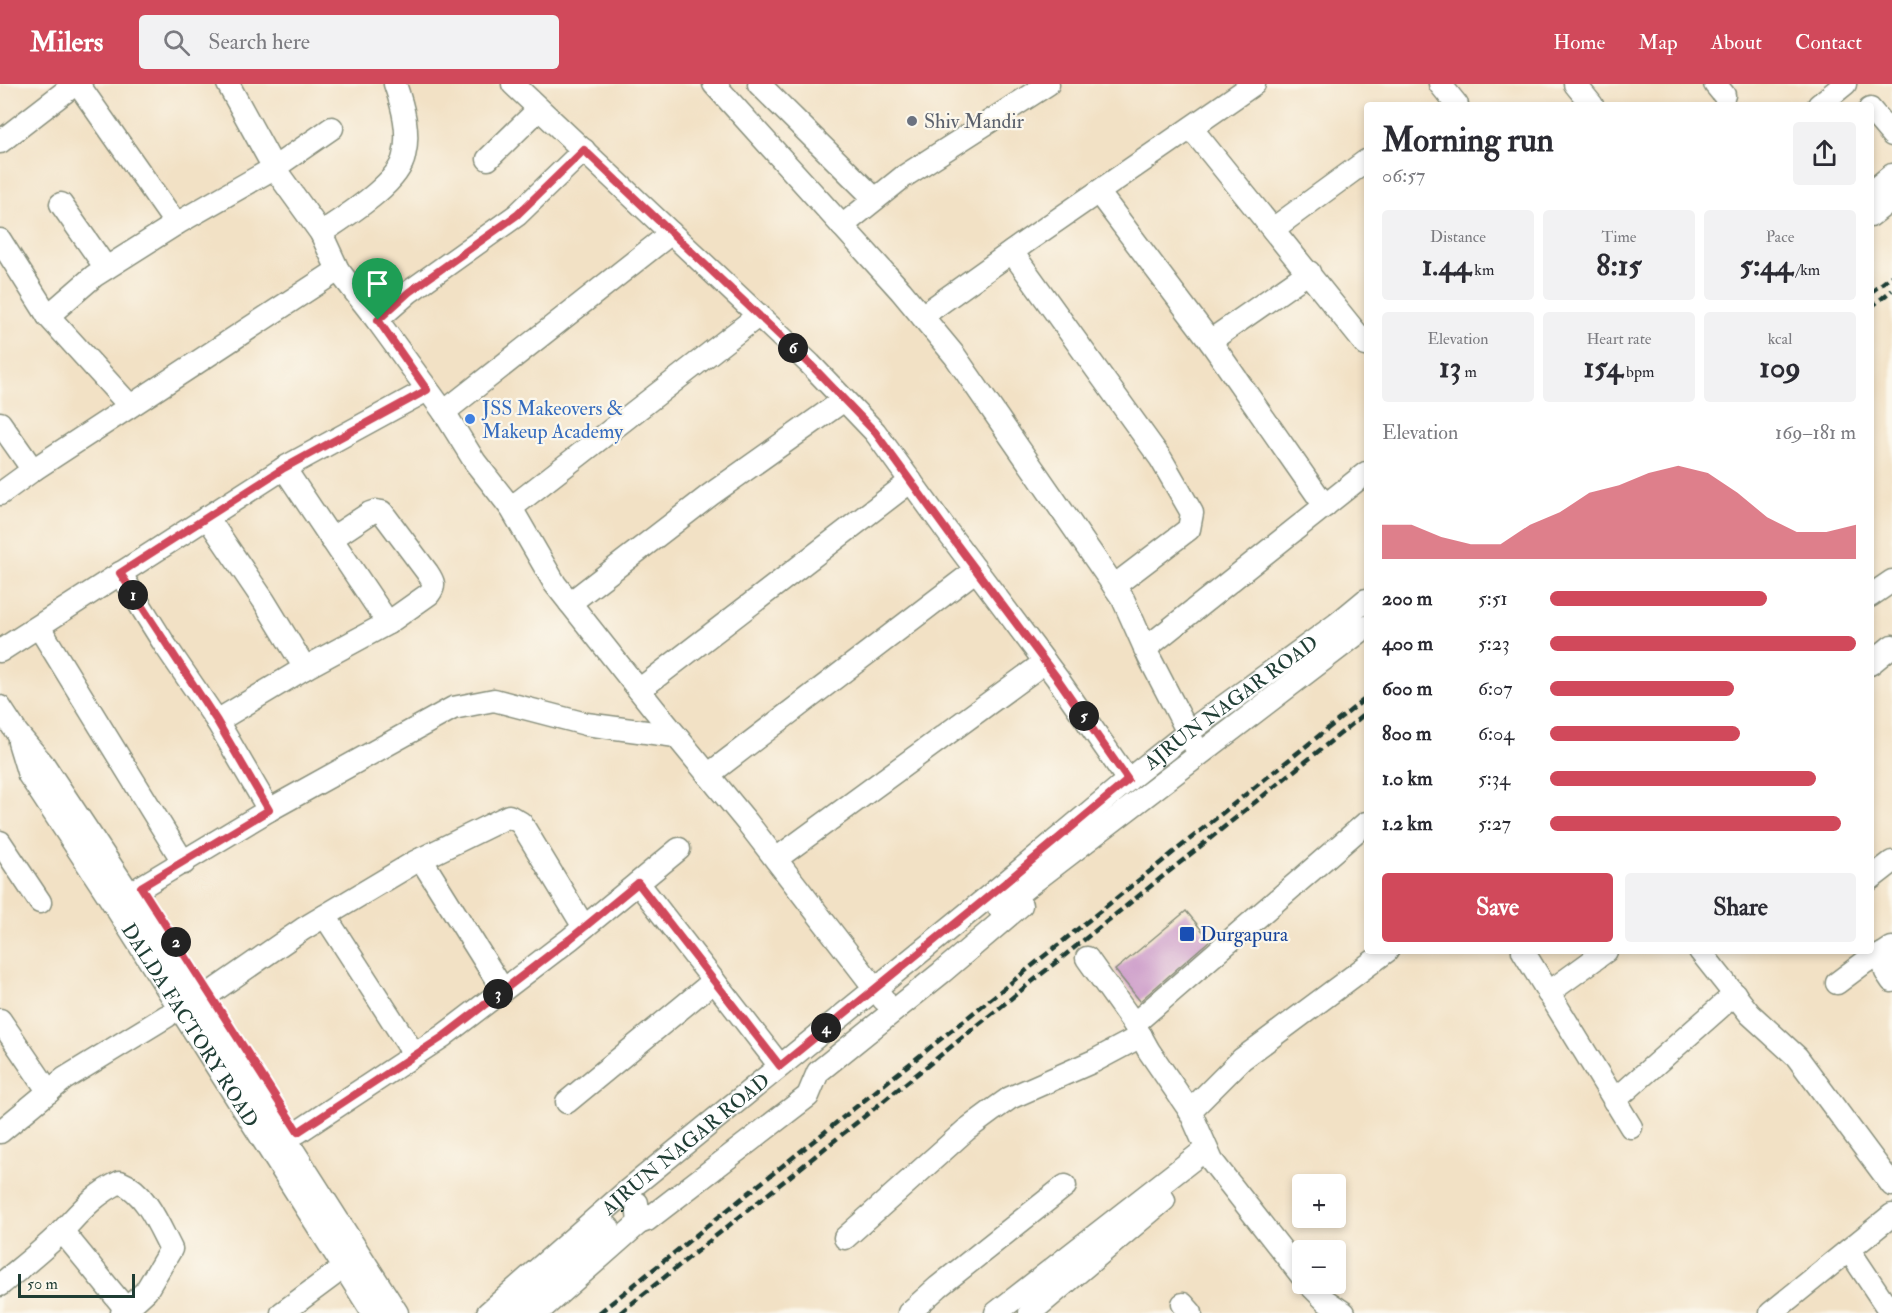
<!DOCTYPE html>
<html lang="en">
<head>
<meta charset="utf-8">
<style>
  :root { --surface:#fff; --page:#f2f2f3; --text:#2b2b33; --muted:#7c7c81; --accent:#d1495b }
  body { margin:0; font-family:"IM FELL Double Pica",serif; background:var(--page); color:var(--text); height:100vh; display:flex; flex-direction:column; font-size:22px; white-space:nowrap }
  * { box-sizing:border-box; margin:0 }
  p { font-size:20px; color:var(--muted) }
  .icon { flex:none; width:33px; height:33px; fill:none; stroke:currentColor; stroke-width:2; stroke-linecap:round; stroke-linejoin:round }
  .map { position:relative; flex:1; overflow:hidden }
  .panel { position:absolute; left:1364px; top:18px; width:510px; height:852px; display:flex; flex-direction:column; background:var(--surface); border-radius:6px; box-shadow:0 3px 9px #0003 }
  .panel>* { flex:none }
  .tools { position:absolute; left:1292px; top:1090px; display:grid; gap:12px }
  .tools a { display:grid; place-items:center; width:54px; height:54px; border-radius:6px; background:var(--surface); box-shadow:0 3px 9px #0003; font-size:30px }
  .scale { position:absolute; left:18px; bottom:15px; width:117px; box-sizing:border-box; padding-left:6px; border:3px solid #1f3d34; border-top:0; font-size:16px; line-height:21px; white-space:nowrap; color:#1f3d34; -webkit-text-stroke:4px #fbf7ec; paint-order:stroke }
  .pin { position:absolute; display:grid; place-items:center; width:51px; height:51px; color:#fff; margin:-62px -26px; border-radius:50% 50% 50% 0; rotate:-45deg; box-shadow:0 0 6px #0007 }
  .pin .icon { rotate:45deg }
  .km { position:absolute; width:30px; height:30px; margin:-15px; border-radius:50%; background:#222; color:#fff; font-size:16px; line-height:30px; text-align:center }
  .round { display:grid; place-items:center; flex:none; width:63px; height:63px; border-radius:6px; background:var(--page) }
  .headline { display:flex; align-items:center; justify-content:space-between; height:102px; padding:0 18px }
  h1 { font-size:33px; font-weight:700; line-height:45px }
  .stats { display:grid; grid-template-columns:repeat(3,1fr); gap:9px; height:102px; padding:6px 18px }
  .stats div { display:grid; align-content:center; border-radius:6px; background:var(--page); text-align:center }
  .stats b { font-size:30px; font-weight:700 }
  .stats small { font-size:16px; font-weight:400 }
  .stats p { font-size:16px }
  .chart { height:168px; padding:12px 18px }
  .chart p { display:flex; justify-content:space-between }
  .chart svg { width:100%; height:108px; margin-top:6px; fill:var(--accent); opacity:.7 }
  .button { display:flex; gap:12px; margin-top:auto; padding:12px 18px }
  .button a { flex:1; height:69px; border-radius:6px; background:var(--accent); color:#fff; font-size:24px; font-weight:700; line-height:69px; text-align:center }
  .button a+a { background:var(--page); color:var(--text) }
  ul { padding:0 18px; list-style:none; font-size:20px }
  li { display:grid; grid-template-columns:96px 72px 1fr; align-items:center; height:45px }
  li i { height:15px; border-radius:8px; background:var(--accent) }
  header { display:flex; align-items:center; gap:36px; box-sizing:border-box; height:84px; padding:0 30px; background:var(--accent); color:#fff }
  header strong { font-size:28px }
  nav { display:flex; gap:33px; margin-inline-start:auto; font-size:21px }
  .search { width:420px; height:54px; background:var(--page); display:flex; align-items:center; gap:15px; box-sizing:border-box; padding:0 21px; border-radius:6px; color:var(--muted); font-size:22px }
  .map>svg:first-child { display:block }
</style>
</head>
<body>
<header>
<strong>Milers</strong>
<div class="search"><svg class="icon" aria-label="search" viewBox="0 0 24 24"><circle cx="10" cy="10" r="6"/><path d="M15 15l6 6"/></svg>Search here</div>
<nav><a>Home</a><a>Map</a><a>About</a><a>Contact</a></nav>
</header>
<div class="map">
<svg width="1892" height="1229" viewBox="0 0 1892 1229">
  <rect width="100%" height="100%" fill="#fbf7ec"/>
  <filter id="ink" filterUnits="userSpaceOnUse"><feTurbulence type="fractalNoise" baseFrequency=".0167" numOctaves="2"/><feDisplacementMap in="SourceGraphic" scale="12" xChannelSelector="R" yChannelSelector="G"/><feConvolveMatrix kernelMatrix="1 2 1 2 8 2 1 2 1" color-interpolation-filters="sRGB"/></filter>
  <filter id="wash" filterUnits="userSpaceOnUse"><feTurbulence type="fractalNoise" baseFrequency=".008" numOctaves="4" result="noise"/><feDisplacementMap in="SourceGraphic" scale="24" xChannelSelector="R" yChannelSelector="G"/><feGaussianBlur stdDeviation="1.35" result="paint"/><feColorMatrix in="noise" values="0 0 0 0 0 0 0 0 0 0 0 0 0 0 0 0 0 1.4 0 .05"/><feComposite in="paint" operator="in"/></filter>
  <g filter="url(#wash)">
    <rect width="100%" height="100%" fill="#f2e1c5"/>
    <g id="blocks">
      <!-- building -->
      <polygon fill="#c893c6" points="1186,827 1210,856 1140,917 1115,886"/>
    </g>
  </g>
  <g filter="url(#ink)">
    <use href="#blocks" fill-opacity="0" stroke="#888f7c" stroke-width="1.5"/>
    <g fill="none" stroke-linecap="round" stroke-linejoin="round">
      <!-- minor casing -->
      <g stroke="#888f7c" stroke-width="25">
        <g id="minor">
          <polyline points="78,0 176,140"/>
          <polyline points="228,0 274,84 321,149 338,186 377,236 444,328 475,378 511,424 555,500 654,625 747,738 884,916"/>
          <polyline points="513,0 810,280 875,348 949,450 1057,594 1128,696"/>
          <polyline points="714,0 901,207 955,272 1123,515 1149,573 1195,662"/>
          <polyline points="759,0 875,115"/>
          <polyline points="1440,0 1457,21"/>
          <polyline points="1575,0 1592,21"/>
          <polyline points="1715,0 1724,11"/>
          <polyline points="1819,21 1845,0"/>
          <polyline points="1870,25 1892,51"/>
          <polyline points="1191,44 1366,261"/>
          <polyline points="0,58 75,0"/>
          <polyline points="488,75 539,25"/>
          <polyline points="1098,108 1210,257 1325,422"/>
          <polyline points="1870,109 1892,91"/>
          <polyline points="61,120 106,184"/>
          <polyline points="1870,132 1892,115"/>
          <polyline points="842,142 903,93 1048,0"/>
          <polyline points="1273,145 1366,77"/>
          <path d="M321 149C344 133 399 100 404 72 410 48 403 23 395 0"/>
          <polyline points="0,156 48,232 94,192 176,140 274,84 332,44"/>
          <polyline points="1012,168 1161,375 1192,429 1189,445 1114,502"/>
          <polyline points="48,232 130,322"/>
          <polyline points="922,232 1027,157 1254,0"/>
          <polyline points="377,236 409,208 517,131 584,66"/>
          <polyline points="1210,257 1309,188"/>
          <polyline points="444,328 671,149"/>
          <polyline points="0,339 33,386"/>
          <polyline points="284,384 388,539"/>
          <polyline points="0,410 33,386 338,186"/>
          <polyline points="511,424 759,231"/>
          <polyline points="207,433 264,517 305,584"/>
          <polyline points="120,489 165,561 217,637 269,726"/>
          <polyline points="1870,512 1892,497"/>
          <polyline points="570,519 710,411 844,316"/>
          <polyline points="39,543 184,779"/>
          <polyline points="1145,565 1366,389"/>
          <polyline points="0,567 284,384 427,306"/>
          <polyline points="1870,580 1892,562"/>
          <polyline points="639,606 911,397"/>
          <polyline points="0,623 17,649 44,681 121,797 397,1229"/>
          <path d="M217 637 305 584 388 539 429 510C436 501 433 497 427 488L382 428 376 427 370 429 331 455"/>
          <path id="s1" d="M19 658 29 691 106 808 373 1229"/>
          <polyline points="708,691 976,486"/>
          <polyline points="0,758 40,818"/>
          <polyline points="421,775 503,906"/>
          <polyline points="776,775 1045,578"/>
          <polyline points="1870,795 1892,778"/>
          <polyline points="638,799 780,982"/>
          <polyline points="141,803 269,726 453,624 494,616 586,640 676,652"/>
          <polyline points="999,824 1366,543"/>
          <polyline points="325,832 414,970"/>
          <polyline points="1892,864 1883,870 1886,888 1892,897"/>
          <polyline points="1523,867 1631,1043"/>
          <polyline points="1700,867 1750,930 1797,973 1892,1101"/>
          <polyline points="1087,874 1134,940"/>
          <polyline points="1837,899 1865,878 1883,870"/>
          <polyline points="1548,909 1606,867"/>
          <polyline points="209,910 303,845 415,778 509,732 521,739 584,843"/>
          <polyline points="0,936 49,1008"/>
          <polyline points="1614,1017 1735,910"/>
          <polyline points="567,1018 714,897"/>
          <polyline points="1190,1027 1149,967 1134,940 1366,739"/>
          <polyline points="0,1048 64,995 167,932"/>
          <polyline points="298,1048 443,952 570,855 679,765"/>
          <polyline points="639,1139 647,1136 808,1012 818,988 941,889 1021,821"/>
          <polyline points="62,1147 125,1224"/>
          <polyline points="845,1154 966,1046 993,1026 1010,1014 1094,977 1141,952"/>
          <polyline points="1849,1166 1891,1229"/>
          <polyline points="1302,1192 1212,1077 1190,1027 1242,975 1387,867"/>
          <polyline points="1309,1200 1326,1217 1344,1229"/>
          <path d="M0 1201C21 1183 44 1166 63 1146 82 1126 95 1110 120 1098 146 1108 159 1142 171 1165L146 1207 122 1229"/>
          <polyline points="1183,1220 1191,1229"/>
          <polyline points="282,1229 332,1192"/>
          <path id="s2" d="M488 1229 627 1107 1005 799 1128 696 1187 649 1337 540 1366 516"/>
          <polyline points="513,1229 609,1144"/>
          <polyline points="537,1229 639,1139 637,1119"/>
          <polyline points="909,1229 938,1203 1065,1102"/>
          <polyline points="996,1229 1206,1065"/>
          <polyline points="1030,1229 1164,1116"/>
          <polyline points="1771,1229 1892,1131"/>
        </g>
      </g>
      <!-- minor -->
      <use href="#minor" stroke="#fff" stroke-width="22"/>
      <!-- rail -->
      <g stroke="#1f3d34" stroke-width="4.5" stroke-dasharray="9 4.5" stroke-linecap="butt">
        <polyline points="1870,209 1892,192"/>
        <polyline points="1870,224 1892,206"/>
        <polyline points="599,1229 1366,614"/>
        <polyline points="620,1229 1366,629"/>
      </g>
    </g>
  </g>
  <g fill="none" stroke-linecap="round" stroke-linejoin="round" filter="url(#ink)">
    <!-- route casing -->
    <g stroke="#fff" stroke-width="12">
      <polygon id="route" points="584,66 810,280 875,348 949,450 1057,594 1128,696 1005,799 780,982 638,799 570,855 444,952 298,1048 141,803 269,726 217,637 120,489 284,384 427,306 378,236 409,208 517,131"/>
    </g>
    <!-- route -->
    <use href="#route" stroke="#d1495b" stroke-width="8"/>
  </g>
  <!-- markers -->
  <circle fill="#6b7280" stroke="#fbf7ec" stroke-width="2" cx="912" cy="37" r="6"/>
  <circle fill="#3f7fe0" stroke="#fbf7ec" stroke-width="2" cx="470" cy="335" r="6"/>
  <rect fill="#1a4fb4" stroke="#fbf7ec" stroke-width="2" x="1179" y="842" width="16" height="16" rx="3"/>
  <g text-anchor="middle" stroke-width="4.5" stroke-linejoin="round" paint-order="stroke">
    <!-- worship labels -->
    <g font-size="20" fill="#5b616d" stroke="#fbf7ec" text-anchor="start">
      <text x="924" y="44">Shiv Mandir</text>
    </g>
    <!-- shop labels -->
    <g font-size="20" fill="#366cbe" stroke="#fbf7ec" text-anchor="start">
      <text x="482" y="331">JSS Makeovers &amp;<tspan x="482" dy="23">Makeup Academy</tspan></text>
    </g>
    <!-- street labels -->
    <g font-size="20" fill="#1f3d34" stroke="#fbf7ec">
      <text dy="7" stroke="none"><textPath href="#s2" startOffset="962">AJRUN NAGAR ROAD</textPath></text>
      <text dy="7" stroke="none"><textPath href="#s1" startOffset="332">DALDA FACTORY ROAD</textPath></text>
      <text dy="7" stroke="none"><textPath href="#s2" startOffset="260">AJRUN NAGAR ROAD</textPath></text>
    </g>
    <!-- transit labels -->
    <g font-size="20" fill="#164399" stroke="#fbf7ec" text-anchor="start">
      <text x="1200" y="857">Durgapura</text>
    </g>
  </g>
</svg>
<div class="tools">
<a>+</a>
<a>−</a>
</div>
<div class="scale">50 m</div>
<div class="pin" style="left:378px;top:236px;background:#1e9e55"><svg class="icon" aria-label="arrive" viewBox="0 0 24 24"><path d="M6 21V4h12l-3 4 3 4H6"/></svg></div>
<b class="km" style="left:133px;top:511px">1</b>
<b class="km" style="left:176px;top:858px">2</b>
<b class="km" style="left:498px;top:910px">3</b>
<b class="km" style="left:826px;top:944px">4</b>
<b class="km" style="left:1084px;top:632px">5</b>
<b class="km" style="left:793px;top:264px">6</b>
<section class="panel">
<div class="headline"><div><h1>Morning run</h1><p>06:57</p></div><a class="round"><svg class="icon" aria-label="share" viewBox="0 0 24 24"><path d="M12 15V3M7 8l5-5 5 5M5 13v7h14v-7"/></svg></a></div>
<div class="stats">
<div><p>Distance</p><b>1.44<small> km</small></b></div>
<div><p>Time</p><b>8:15</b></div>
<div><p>Pace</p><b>5:44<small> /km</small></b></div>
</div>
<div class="stats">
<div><p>Elevation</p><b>13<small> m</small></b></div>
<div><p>Heart rate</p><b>154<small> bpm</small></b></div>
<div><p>kcal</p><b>109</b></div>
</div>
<div class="chart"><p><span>Elevation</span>169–181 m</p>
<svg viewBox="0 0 160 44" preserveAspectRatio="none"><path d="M0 44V30L10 30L20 35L30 38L40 38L50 30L60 25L70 17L80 14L90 9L100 6L110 9L120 17L130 27L140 33L150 33L160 30V44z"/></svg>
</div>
<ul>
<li><b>200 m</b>5:51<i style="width:71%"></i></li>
<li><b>400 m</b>5:23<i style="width:100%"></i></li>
<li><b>600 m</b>6:07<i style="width:60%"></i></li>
<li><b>800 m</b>6:04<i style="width:62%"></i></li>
<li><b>1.0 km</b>5:34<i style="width:87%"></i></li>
<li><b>1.2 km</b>5:27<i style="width:95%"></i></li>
</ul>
<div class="button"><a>Save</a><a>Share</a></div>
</section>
</div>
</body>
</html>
